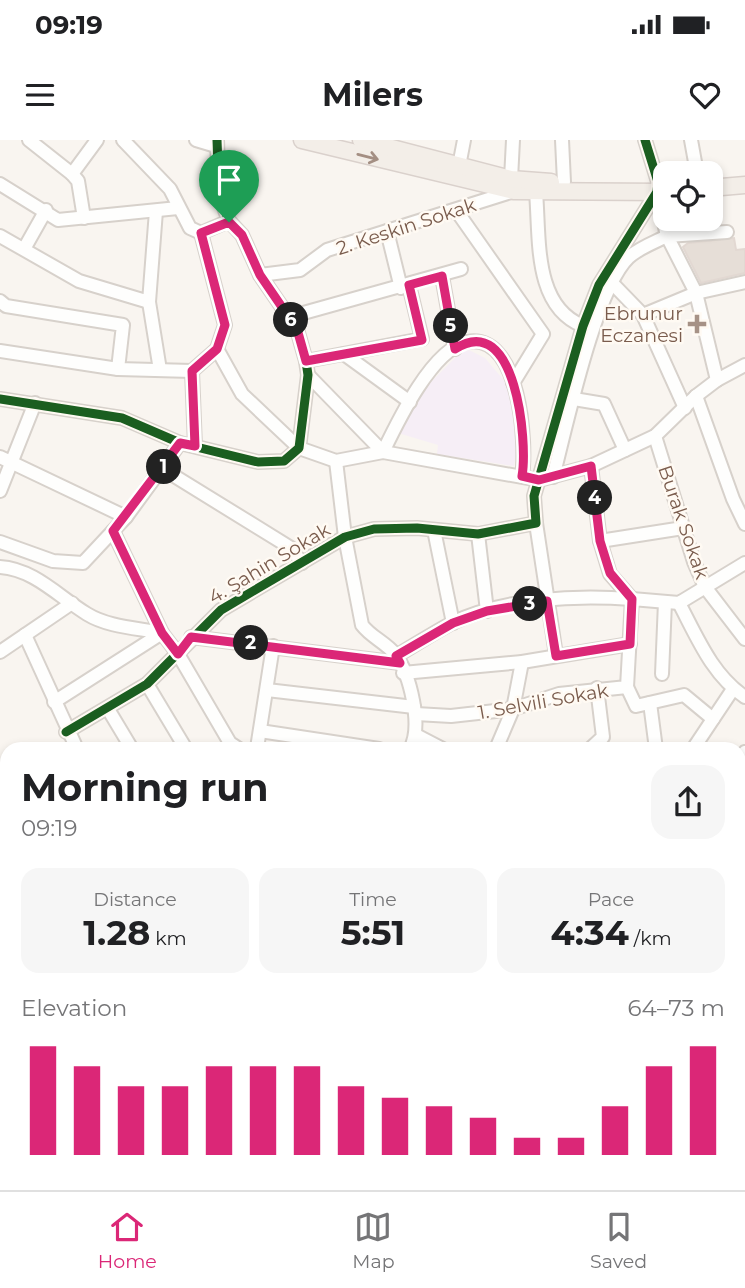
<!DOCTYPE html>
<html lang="en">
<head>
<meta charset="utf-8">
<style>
  :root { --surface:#fff; --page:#f6f6f6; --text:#202124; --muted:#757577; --line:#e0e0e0; --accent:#db2777 }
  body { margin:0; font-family:Montserrat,sans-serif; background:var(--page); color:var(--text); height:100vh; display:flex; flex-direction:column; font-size:26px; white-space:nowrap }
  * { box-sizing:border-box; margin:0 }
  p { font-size:23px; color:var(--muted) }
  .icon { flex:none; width:38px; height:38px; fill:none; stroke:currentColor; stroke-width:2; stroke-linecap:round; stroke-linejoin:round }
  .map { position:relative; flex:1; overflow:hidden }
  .side { position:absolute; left:0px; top:602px; width:746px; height:448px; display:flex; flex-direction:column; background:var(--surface); border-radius:21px 21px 0 0; box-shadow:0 4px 10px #0003 }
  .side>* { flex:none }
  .controls { position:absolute; left:653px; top:21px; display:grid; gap:14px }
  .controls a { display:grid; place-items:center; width:70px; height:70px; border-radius:14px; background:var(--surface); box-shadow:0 4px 10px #0003; font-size:35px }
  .pin { position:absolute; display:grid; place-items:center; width:60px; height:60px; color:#fff; margin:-72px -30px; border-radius:50% 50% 50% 0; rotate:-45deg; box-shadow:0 0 7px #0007 }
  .pin .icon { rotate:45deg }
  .km { position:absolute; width:35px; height:35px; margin:-18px; border-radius:50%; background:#222; color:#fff; font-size:19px; line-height:35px; text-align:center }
  .round { display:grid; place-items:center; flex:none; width:74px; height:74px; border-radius:21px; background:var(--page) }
  .head { display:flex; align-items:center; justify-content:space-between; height:119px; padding:0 21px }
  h1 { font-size:38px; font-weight:700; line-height:52px }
  .metrics { display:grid; grid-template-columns:repeat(3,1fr); gap:10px; height:119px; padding:7px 21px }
  .metrics div { display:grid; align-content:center; border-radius:18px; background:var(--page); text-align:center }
  .metrics b { font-size:35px; font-weight:700 }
  .metrics small { font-size:19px; font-weight:400 }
  .metrics p { font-size:19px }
  .chart { height:196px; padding:14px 21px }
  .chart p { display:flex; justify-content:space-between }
  .chart svg { width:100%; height:126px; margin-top:7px; stroke:var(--accent); stroke-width:6 }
  .status { display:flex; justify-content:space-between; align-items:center; height:49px; padding:0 35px; background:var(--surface); direction:ltr }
  .status svg { height:19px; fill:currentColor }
  header { display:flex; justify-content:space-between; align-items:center; height:91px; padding:0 21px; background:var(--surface); font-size:32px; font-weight:700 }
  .menu { display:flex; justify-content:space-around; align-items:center; height:98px; border-top:2px solid var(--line); background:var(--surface); font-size:19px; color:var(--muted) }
  .menu a { display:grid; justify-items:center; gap:4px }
  .menu .on { color:var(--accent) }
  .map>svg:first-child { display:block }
</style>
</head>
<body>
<div class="status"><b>09:19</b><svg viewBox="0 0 49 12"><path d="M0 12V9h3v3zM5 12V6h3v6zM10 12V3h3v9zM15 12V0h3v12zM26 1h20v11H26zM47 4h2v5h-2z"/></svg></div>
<header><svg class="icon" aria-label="menu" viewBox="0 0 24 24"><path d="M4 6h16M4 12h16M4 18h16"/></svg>Milers<svg class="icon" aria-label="heart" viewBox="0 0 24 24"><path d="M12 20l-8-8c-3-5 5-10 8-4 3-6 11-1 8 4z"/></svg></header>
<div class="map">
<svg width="745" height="1050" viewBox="0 0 745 1050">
  <rect width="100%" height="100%" fill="#f9f5f0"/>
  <!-- education -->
  <polygon fill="#f6eef6" points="465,208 485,218 507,244 514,271 518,305 514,326 437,314 438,305 398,293 422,251"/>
  <!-- building -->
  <polygon fill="#e6ded7" stroke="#e2d8d2" stroke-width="2" points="734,98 736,110 745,109 745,133 701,143 683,107 688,103"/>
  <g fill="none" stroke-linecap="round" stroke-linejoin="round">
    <!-- minor casing -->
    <g stroke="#d7d1cb" stroke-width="16">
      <g id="minor">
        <polyline points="29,0 72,34"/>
        <polyline points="123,0 170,49 190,88 201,93 229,81"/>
        <polyline points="196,0 216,6"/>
        <polyline points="562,0 564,42"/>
        <polyline points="691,0 697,33"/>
        <polyline points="459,26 464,0"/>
        <polyline points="511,39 513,0"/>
        <polyline points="0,44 58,80 178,68"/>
        <path d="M536 52C540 99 533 166 583 186"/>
        <polyline points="456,70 543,194 513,243"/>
        <polyline points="84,78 78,41 72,34 97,0"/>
        <polyline points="387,91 401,148"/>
        <polyline points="0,96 79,141 149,162 156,71"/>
        <polyline points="24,109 46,70"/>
        <polyline points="260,135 300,130 327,110 514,51"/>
        <polyline points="442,136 455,209"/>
        <polyline points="612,143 643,175 685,268"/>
        <polyline points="0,161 6,166 123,185 118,229"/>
        <polyline points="149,162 160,230"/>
        <polyline points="643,175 696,153 745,142"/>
        <polyline points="289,177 461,129"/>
        <polyline points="217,209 242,254 299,308 336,321 383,312 539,340 591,326 655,296 696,256 717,240 745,225"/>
        <polyline points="0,211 118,229 192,231"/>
        <polyline points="344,214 410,262"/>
        <polyline points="306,221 422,199 409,145"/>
        <path d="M308 235 383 312C397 283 432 209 467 202 520 192 527 303 522 336"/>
        <polyline points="717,240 696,153 667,96 727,92"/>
        <polyline points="696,256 733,359 745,384"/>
        <polyline points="0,259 122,278 180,303 258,322 284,321 299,308 308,235 306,221 297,189 260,135 242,95 229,81 219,54 217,0"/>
        <polyline points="574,259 604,264 625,310"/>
        <polyline points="655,296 694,422 705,447 745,499"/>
        <polyline points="195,306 192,231 217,209 225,185 201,93"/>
        <polyline points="0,317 126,377"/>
        <path d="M336 321 345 397 362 485C371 497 385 502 395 514 410 534 423 586 410 609"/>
        <polyline points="591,326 600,401 610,434 632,459"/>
        <polyline points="163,329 291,408 302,423"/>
        <path d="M553 337C566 288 595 149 629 117 639 108 655 102 667 96L657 52"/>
        <polyline points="0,351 35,263"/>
        <polyline points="536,383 556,515"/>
        <polyline points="434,390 453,483"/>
        <polyline points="478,394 487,471"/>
        <polyline points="600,401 683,388"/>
        <polyline points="0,402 53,421 83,423 126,377 180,303"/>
        <path d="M0 427C34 429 59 457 87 474 108 487 137 488 162 493L178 514 230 603 239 609"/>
        <path d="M679 463C697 497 712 535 745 557"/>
        <polyline points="25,495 77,609"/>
        <polyline points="191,497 400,523"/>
        <polyline points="0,512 72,463"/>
        <path d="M396 516C415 505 433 493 452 483 504 458 575 455 632 459"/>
        <polyline points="403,533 522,522 630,504"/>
        <polyline points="662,534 665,462"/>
        <polyline points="147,544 186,609"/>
        <polyline points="627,547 636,566 684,555 713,579"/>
        <polyline points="267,550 414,567"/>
        <polyline points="54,562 162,493 113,391"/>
        <polyline points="650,563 656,609"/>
        <polyline points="108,569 132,609"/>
        <polyline points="416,574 451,576 513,569 559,554 627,547 632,459 679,463 745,423"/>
        <polyline points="260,591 379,609"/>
        <polyline points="66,592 147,544 221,470 345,397 374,389 417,388 478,394 536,383 534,356 583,186 599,145 657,52 658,42 645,0"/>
        <polyline points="416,595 443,609"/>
        <polyline points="257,608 273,506"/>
        <polyline points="496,609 513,569 522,522"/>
        <polyline points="590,609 603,597 597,548"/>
        <polyline points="693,609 733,549"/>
        <polyline points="738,622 745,612"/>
        <polyline points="0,685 7,682"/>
        <polyline points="738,693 745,687"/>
        <polyline points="0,739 7,737"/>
        <polyline points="738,744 745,741"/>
        <polyline points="0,792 7,788"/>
        <polyline points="738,797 745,791"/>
        <polyline points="0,847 7,847"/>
        <polyline points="0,899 7,899"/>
        <polyline points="738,923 745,934"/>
        <polyline points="0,999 7,938"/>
        <polyline points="268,1043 268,1050"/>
        <polyline points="537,1043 550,1047 558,1043"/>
        <polyline points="613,1043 627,1050"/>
        <polyline points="726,1043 734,1050"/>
        <polyline points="213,1050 213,1043"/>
        <polyline points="319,1050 319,1043"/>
        <polyline points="416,1050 420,1043"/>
        <polyline points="470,1050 474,1043"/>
      </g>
    </g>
    <!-- major casing -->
    <g stroke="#dad1cc" stroke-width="19">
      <g id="major">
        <polyline points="302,0 514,51 665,52"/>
        <polyline points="361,0 511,39 551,42"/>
        <polyline points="710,48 745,45"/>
        <polyline points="0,1039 7,1040"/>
        <polyline points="28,1043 74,1050"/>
      </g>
    </g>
    <!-- minor -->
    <use href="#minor" stroke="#fefefd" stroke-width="12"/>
    <!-- major -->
    <use href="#major" stroke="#f3eee8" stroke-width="16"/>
    <!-- cycleway casing -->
    <g stroke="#fffaf3" stroke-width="13">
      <g id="cycleway">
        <polyline points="0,259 122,278 180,303 258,322 284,321 299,308 308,235 306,221 297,189 260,135 242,95 229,81 219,54 217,0"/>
        <polyline points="66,592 147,544 221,470 345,397 374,389 417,388 478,394 536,383 534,356 583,186 599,145 657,52 658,42 645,0"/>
      </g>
    </g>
    <!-- cycleway -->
    <use href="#cycleway" stroke="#1b5e20" stroke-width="9"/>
  </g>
  <!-- one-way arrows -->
  <defs><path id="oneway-shaft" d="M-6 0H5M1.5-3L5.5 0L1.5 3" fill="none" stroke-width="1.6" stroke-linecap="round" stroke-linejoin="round" transform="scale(1.75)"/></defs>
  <use stroke="#a48f83" href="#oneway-shaft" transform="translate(368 17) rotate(14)"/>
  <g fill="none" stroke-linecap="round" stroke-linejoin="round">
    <!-- route casing -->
    <g stroke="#fff" stroke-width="14">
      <path id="route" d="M229 82 242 95 260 135 297 189 306 221 422 200 409 145 442 136 455 209C516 169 528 302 522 336L539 340 591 326 600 401 610 433 632 459 630 504 556 516 547 461 487 471 453 483 396 516 400 523 191 497 178 514 162 493 113 391 180 303 195 306 192 231 217 209 225 185 201 93Z"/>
    </g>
    <!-- route -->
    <use href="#route" stroke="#db2777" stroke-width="9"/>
  </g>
  <!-- markers -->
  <path fill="#a69286" stroke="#fffaf3" stroke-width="2.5" d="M693.5 173.5h7v7h7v7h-7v7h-7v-7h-7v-7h7z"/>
  <g text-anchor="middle" stroke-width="5" stroke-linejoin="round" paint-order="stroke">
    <!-- street labels -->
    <g font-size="19" fill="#7a5c4d" stroke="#fffaf3">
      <text transform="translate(406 86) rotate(-18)" y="7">2. Keskin Sokak</text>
      <text transform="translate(684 382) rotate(71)" y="7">Burak Sokak</text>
      <text transform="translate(269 423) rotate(-31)" y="7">4. Şahin Sokak</text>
      <text transform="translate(543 561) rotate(-10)" y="7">1. Selvili Sokak</text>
    </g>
    <!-- poi labels -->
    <g font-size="19" fill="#7a5c4d" stroke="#fffaf3" text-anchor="end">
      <text x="683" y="180">Ebrunur<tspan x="683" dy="22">Eczanesi</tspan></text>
    </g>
  </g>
</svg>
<div class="controls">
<a><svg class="icon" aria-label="locate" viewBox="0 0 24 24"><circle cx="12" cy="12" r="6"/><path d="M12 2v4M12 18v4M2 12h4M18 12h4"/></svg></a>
</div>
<div class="pin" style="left:229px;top:82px;background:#1e9e55"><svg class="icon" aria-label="arrive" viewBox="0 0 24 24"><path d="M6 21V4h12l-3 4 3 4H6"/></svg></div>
<b class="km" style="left:164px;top:327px">1</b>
<b class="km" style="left:251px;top:503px">2</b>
<b class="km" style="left:530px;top:464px">3</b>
<b class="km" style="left:595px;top:358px">4</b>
<b class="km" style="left:451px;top:186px">5</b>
<b class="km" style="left:291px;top:180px">6</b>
<section class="side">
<div class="head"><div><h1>Morning run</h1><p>09:19</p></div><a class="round"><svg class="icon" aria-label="share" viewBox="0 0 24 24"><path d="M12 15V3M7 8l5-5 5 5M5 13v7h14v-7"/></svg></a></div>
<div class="metrics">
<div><p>Distance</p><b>1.28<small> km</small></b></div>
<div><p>Time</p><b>5:51</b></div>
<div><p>Pace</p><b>4:34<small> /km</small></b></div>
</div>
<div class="chart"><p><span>Elevation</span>64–73 m</p>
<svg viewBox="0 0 160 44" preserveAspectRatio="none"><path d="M5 44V6M15 44V13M25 44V20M35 44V20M45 44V13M55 44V13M65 44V13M75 44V20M85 44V24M95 44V27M105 44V31M115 44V38M125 44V38M135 44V27M145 44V13M155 44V6"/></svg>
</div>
</section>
</div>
<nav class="menu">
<a class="on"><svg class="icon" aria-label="home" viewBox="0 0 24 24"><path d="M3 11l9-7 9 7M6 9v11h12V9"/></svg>Home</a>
<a><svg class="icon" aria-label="map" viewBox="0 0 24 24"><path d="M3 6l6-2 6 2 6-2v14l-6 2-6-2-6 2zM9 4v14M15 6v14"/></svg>Map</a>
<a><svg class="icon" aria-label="saved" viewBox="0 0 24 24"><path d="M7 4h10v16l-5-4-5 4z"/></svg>Saved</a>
</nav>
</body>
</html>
